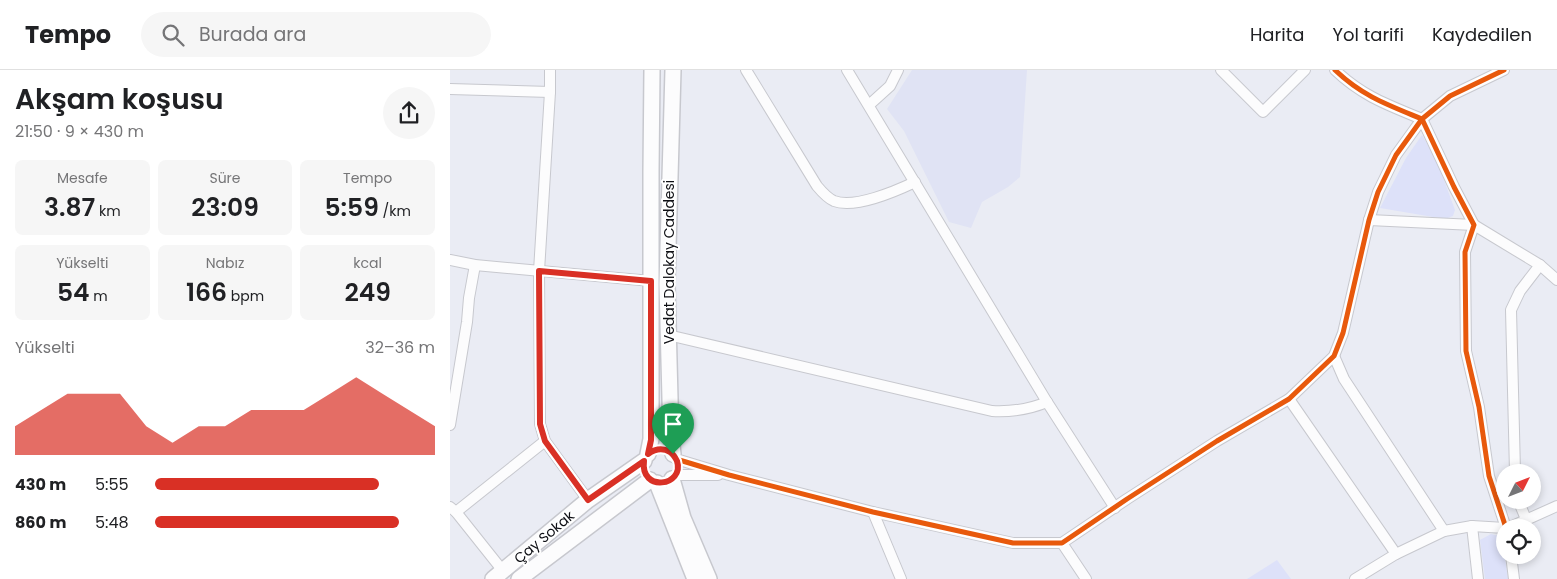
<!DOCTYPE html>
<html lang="tr">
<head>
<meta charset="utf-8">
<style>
  :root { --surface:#fff; --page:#f6f6f6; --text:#202124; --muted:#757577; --line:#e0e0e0; --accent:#d93025 }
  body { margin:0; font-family:Poppins,sans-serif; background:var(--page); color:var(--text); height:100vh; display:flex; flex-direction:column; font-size:19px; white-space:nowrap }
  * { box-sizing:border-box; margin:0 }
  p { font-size:16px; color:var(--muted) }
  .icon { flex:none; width:28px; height:28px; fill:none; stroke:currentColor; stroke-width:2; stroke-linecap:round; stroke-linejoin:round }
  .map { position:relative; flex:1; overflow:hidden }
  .sheet { display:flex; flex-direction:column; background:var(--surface); width:450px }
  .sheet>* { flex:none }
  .needle { width:32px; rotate:48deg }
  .controls { position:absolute; left:1046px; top:394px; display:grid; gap:10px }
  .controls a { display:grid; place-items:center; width:45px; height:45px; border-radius:50%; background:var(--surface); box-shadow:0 2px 8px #0003; font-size:25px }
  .pin { position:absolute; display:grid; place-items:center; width:42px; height:42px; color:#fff; margin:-51px -21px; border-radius:50% 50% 50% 0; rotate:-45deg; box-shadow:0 0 5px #0007 }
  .pin .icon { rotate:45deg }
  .round { display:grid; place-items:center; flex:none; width:52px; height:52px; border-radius:26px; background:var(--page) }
  .headline { display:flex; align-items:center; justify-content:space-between; height:85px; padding:0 15px }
  h1 { font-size:28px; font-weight:600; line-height:38px }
  .metrics { display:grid; grid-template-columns:repeat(3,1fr); gap:8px; height:85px; padding:5px 15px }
  .metrics div { display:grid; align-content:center; border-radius:8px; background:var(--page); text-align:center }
  .metrics b { font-size:25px; font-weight:600 }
  .metrics small { font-size:14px; font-weight:400 }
  .metrics p { font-size:14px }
  .chart { height:140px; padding:10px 15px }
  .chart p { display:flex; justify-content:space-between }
  .chart svg { width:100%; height:90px; margin-top:5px; fill:var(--accent); opacity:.7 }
  ul { padding:0 15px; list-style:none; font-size:16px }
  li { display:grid; grid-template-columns:80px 60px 1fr; align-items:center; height:38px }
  li i { height:12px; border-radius:6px; background:var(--accent) }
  header { display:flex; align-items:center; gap:30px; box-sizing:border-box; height:70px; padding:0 25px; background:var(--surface); border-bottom:1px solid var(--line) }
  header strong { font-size:24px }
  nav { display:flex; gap:28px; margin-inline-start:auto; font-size:18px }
  .search { width:350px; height:45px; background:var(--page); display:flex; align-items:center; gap:12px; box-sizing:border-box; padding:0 18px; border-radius:28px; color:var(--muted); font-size:19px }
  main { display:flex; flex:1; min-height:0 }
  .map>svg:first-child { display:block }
</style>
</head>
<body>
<header>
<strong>Tempo</strong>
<div class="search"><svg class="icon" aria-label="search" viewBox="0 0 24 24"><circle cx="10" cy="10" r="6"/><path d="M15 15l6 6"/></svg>Burada ara</div>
<nav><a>Harita</a><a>Yol tarifi</a><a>Kaydedilen</a></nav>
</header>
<main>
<section class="sheet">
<div class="headline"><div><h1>Akşam koşusu</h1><p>21:50 · 9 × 430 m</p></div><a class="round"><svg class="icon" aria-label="share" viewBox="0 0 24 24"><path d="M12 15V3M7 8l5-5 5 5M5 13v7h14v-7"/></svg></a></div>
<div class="metrics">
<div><p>Mesafe</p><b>3.87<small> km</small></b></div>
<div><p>Süre</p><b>23:09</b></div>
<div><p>Tempo</p><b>5:59<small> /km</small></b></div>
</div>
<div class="metrics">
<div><p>Yükselti</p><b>54<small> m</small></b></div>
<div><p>Nabız</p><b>166<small> bpm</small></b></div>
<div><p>kcal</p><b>249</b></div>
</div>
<div class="chart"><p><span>Yükselti</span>32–36 m</p>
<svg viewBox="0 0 160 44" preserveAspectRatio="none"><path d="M0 44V30L10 22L20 14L30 14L40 14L50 30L60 38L70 30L80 30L90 22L100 22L110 22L120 14L130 6L140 14L150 22L160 30V44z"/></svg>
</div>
<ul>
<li><b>430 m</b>5:55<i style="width:80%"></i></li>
<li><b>860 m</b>5:48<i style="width:87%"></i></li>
</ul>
</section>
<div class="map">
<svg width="1107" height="509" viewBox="0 0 1107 509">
  <rect width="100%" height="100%" fill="#eaecf4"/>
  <!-- built -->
  <polygon fill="#e0e3f4" points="462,0 577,0 570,107 558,117 532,132 521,158 499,152 454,61 437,39"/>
  <!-- green -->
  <g fill="#dde1f9">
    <polygon points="972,65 987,91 1005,140 1003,146 995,149 930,138 956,88"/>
    <polygon points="1041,464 1052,467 1058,509 1035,509 1030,470"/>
    <polygon points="827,490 841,509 797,509"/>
  </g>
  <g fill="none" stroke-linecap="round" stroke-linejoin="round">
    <!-- minor casing -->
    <g stroke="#c7c8ce" stroke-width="12">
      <g id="minor">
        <path d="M296 0 367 116C372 122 377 128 384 131 404 139 446 121 465 112"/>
        <polyline points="397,0 597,332 665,438"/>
        <polyline points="771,0 813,42 855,0"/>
        <path d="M885 0C912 26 938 35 972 49L1004 117 1024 155 1015 182 1016 281 1029 337 1039 406 1056 458"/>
        <polyline points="0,19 100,22 100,0"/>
        <polyline points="100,22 89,201 90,354 95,371 138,430"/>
        <polyline points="419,35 440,16 448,0"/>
        <polyline points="919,150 1024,155 1090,195 1107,210"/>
        <polyline points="0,190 25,195 201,211"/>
        <path d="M218 265 542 341C562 342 578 340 597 332"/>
        <polyline points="884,286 894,309 994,461"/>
        <polyline points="839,329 946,484"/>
        <polyline points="0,355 17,252 19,228 25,195"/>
        <polyline points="226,389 279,405 423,442 563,473 612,473 677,429 767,371 839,329 884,286 893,263 919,150 928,122 946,85 972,49 1000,26 1054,0"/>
        <polyline points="1065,402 1061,240 1070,221 1090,195"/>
        <polyline points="225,405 268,405"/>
        <polyline points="1068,430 1076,449"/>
        <polyline points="0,437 6,442 95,371"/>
        <polyline points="6,442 53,501"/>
        <polyline points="423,442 451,509"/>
        <polyline points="1022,456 1028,509"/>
        <polyline points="1058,458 1107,436"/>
        <polyline points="612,473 636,509"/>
        <polyline points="1061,485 1064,509"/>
        <polyline points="905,509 946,484 994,461 1022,456 1055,458"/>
      </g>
    </g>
    <!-- secondary casing -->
    <g stroke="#c7c8ce" stroke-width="18">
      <g id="secondary">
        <polyline points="223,0 217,214 221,367 223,384"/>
        <polyline points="198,384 201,369 201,102 202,0"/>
        <polyline points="222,409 233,448 259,509"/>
        <polyline points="207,413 245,509"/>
        <polyline points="43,509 138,430 194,391"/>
        <polyline points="69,509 200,410"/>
      </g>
    </g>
    <!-- minor -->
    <use href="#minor" stroke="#fcfcfd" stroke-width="10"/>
    <!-- secondary -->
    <use href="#secondary" stroke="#fcfcfd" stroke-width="15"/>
    <!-- cycleway casing -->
    <g stroke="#fff" stroke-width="8">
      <g id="cycleway">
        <path d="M885 0C912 26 938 35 972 49L1004 117 1024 155 1015 182 1016 281 1029 337 1039 406 1056 458"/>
        <polyline points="226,389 279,405 423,442 563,473 612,473 677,429 767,371 839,329 884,286 893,263 919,150 928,122 946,85 972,49 1000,26 1054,0"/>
      </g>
    </g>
    <!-- cycleway -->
    <use href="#cycleway" stroke="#e8590c" stroke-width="5"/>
  </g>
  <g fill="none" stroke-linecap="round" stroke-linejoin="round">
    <!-- route casing -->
    <g stroke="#fff" stroke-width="10">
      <path id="route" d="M89 201 201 211V370L198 384C205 379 212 377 220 382 223 384 225 387 227 391 235 416 190 423 194 391L138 430 95 371 90 354Z"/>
    </g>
    <!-- route -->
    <use href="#route" stroke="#d93025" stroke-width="6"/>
  </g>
  <g text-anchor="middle" stroke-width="4" stroke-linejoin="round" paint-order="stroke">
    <!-- street labels -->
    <g font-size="14" fill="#0f1015" stroke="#fff">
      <text transform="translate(219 192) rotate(-90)" y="5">Vedat Dalokay Caddesi</text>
      <text transform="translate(94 467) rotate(-40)" y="5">Çay Sokak</text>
    </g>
  </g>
</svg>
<div class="controls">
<a><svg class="needle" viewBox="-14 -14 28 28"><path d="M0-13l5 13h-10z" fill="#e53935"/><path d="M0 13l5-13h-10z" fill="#757577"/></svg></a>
<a><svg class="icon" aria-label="locate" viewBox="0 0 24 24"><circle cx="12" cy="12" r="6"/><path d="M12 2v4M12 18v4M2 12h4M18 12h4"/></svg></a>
</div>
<div class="pin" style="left:223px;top:384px;background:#1e9e55"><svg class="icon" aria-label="arrive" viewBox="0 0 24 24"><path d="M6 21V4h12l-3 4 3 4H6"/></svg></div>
</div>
</main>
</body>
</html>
